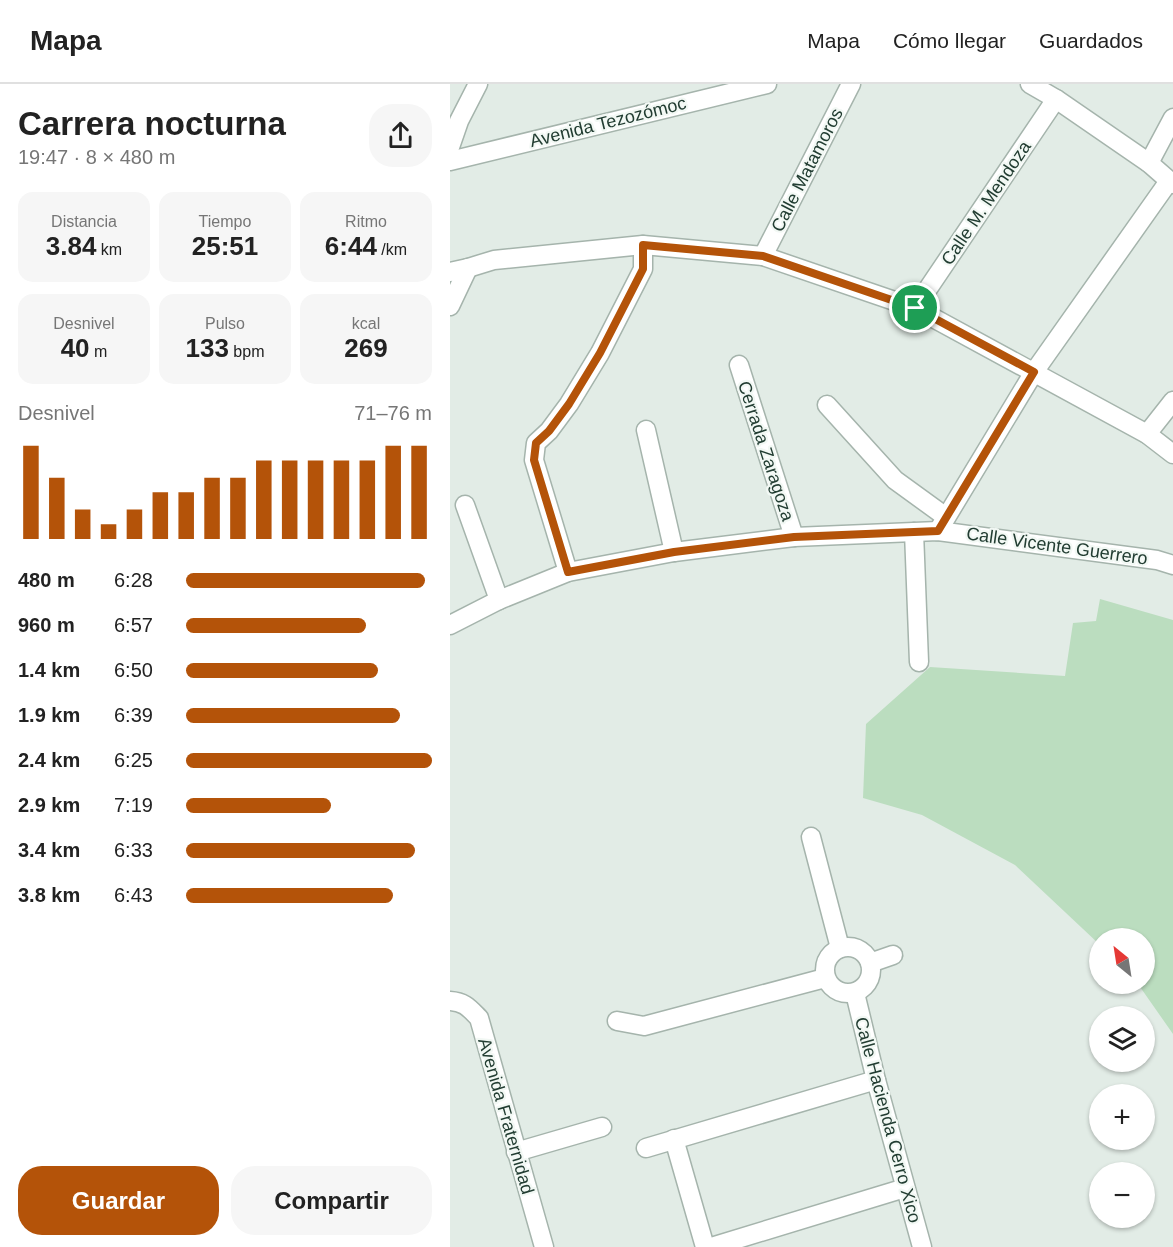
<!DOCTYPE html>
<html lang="es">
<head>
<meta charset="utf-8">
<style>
  :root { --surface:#fff; --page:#f6f6f6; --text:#222; --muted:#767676; --line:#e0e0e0; --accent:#b45309 }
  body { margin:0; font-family:Helvetica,sans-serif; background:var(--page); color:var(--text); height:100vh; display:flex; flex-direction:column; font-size:22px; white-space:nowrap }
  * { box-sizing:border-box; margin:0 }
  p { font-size:20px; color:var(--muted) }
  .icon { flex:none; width:33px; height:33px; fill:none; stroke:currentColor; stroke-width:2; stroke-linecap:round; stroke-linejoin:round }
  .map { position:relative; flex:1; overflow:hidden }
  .drawer { display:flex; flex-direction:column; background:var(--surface); width:450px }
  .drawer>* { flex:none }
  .needle { width:39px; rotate:330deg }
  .controls { position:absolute; left:639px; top:844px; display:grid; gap:12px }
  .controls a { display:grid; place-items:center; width:66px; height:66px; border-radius:50%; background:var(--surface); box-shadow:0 2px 4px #0004; font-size:30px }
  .pin { position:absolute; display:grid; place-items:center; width:51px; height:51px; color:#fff; margin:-26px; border:3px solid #fff; border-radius:50%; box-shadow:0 2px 6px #0007 }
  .round { display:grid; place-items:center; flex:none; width:63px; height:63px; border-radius:24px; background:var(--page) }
  .overview { display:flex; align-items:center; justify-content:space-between; height:102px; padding:0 18px }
  h1 { font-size:33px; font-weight:600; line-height:45px }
  .figures { display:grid; grid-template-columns:repeat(3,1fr); gap:9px; height:102px; padding:6px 18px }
  .figures div { display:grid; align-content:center; border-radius:15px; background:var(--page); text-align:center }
  .figures b { font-size:26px; font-weight:600 }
  .figures small { font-size:16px; font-weight:400 }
  .figures p { font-size:16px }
  .chart { height:168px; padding:12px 18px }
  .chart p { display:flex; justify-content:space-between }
  .chart svg { width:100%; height:108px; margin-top:6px; stroke:var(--accent); stroke-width:6 }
  .action { display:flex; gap:12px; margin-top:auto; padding:12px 18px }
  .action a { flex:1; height:69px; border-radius:24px; background:var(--accent); color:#fff; font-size:24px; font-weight:600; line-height:69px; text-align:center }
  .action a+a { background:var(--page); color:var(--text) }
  ul { padding:0 18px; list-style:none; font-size:20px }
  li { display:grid; grid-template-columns:96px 72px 1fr; align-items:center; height:45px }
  li i { height:15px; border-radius:8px; background:var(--accent) }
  header { display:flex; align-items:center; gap:36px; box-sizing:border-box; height:84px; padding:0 30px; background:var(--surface); border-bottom:2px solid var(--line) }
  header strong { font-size:28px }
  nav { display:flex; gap:33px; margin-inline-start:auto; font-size:21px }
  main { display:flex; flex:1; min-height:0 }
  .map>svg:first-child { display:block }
</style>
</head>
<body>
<header>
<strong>Mapa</strong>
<nav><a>Mapa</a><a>Cómo llegar</a><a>Guardados</a></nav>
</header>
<main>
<section class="drawer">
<div class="overview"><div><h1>Carrera nocturna</h1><p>19:47 · 8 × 480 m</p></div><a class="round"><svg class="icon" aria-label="share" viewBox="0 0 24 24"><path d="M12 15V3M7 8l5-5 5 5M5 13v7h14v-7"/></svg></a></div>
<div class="figures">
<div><p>Distancia</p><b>3.84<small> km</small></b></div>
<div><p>Tiempo</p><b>25:51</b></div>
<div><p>Ritmo</p><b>6:44<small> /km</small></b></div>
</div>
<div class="figures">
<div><p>Desnivel</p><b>40<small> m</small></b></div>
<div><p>Pulso</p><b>133<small> bpm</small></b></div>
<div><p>kcal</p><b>269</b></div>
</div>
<div class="chart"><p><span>Desnivel</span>71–76 m</p>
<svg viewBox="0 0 160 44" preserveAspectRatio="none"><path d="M5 44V6M15 44V19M25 44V32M35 44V38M45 44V32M55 44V25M65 44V25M75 44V19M85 44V19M95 44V12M105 44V12M115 44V12M125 44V12M135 44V12M145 44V6M155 44V6"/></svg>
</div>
<ul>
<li><b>480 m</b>6:28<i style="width:97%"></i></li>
<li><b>960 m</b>6:57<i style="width:73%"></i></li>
<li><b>1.4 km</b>6:50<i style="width:78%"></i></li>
<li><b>1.9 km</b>6:39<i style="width:87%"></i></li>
<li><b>2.4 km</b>6:25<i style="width:100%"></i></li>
<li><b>2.9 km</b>7:19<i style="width:59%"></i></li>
<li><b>3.4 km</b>6:33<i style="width:93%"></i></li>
<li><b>3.8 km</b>6:43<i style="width:84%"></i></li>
</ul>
<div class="action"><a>Guardar</a><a>Compartir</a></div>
</section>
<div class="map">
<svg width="723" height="1163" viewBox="0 0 723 1163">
  <rect width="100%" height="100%" fill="#e2ece6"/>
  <!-- green -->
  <polygon fill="#bbddbf" points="650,515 723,536 723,950 688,900 694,900 694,855 650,855 649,860 565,781 472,731 413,714 416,640 480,583 615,592 623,539 646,537"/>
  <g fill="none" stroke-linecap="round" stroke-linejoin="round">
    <!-- minor casing -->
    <g stroke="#a5b4ac" stroke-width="21">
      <g id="minor">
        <polyline points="580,0 606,15 699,79 723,100"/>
        <polyline points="0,63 9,37 28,0"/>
        <polyline points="0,77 317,0"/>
        <polyline points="699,79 723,34"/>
        <polyline points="313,172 401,0"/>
        <polyline points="0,188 18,184 44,176 193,161 313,172 465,224 697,350 723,370"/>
        <polyline points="0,222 18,184"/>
        <polyline points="465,224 606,15"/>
        <polyline points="289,281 344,453"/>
        <polyline points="377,321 445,396 496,433"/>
        <polyline points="196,346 224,468"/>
        <polyline points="697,350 723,317"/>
        <polyline points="15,421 49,516"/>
        <polyline points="488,447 584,288 719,97"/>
        <polyline points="464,448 469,578"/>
        <polyline points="118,488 84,376 86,359 99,347 119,320 150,269 193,185 193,161"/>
        <polyline points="0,541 49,516 118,488 224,468 344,453 488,447 707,476 723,481"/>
        <polyline points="361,753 390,864"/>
        <circle cx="398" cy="886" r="23"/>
        <polyline points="420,879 443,871"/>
        <polyline points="405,909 426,996 472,1163"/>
        <path d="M0 917C15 918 19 924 29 934L94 1163"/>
        <polyline points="167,937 194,942 375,894"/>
        <polyline points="224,1055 255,1163"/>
        <polyline points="196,1064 426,996"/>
        <polyline points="66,1068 152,1043"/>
        <polyline points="261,1163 455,1104"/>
      </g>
    </g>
    <!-- minor -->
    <use href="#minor" stroke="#fff" stroke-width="18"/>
  </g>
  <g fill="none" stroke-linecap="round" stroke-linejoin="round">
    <!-- route casing -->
    <g stroke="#fff" stroke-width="12">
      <polygon id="route" points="193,161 313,172 465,224 584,288 488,447 344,453 224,468 118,488 84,376 86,359 99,347 119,320 150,269 193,185"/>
    </g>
    <!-- route -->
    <use href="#route" stroke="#b45309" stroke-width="8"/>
  </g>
  <g text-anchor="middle" stroke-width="4.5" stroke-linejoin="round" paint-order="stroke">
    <!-- street labels -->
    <g font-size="18" fill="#223d32" stroke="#f2f8f4">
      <text transform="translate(158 38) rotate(-14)" y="6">Avenida Tezozómoc</text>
      <text transform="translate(357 86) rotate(-63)" y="6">Calle Matamoros</text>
      <text transform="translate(536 119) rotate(-56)" y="6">Calle M. Mendoza</text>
      <text transform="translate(316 367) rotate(72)" y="6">Cerrada Zaragoza</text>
      <text transform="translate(607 462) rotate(8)" y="6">Calle Vicente Guerrero</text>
      <text transform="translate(56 1032) rotate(74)" y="6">Avenida Fraternidad</text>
      <text transform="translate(438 1036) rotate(75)" y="6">Calle Hacienda Cerro Xico</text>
    </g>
  </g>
</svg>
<div class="controls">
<a><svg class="needle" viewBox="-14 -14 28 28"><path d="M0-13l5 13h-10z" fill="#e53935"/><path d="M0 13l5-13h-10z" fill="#767676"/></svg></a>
<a><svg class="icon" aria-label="layers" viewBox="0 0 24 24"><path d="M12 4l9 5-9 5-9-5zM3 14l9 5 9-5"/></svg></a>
<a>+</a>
<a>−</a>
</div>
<div class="pin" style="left:465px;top:224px;background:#1e9e55"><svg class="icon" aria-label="arrive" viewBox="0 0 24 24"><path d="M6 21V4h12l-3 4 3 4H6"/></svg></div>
</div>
</main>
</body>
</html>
